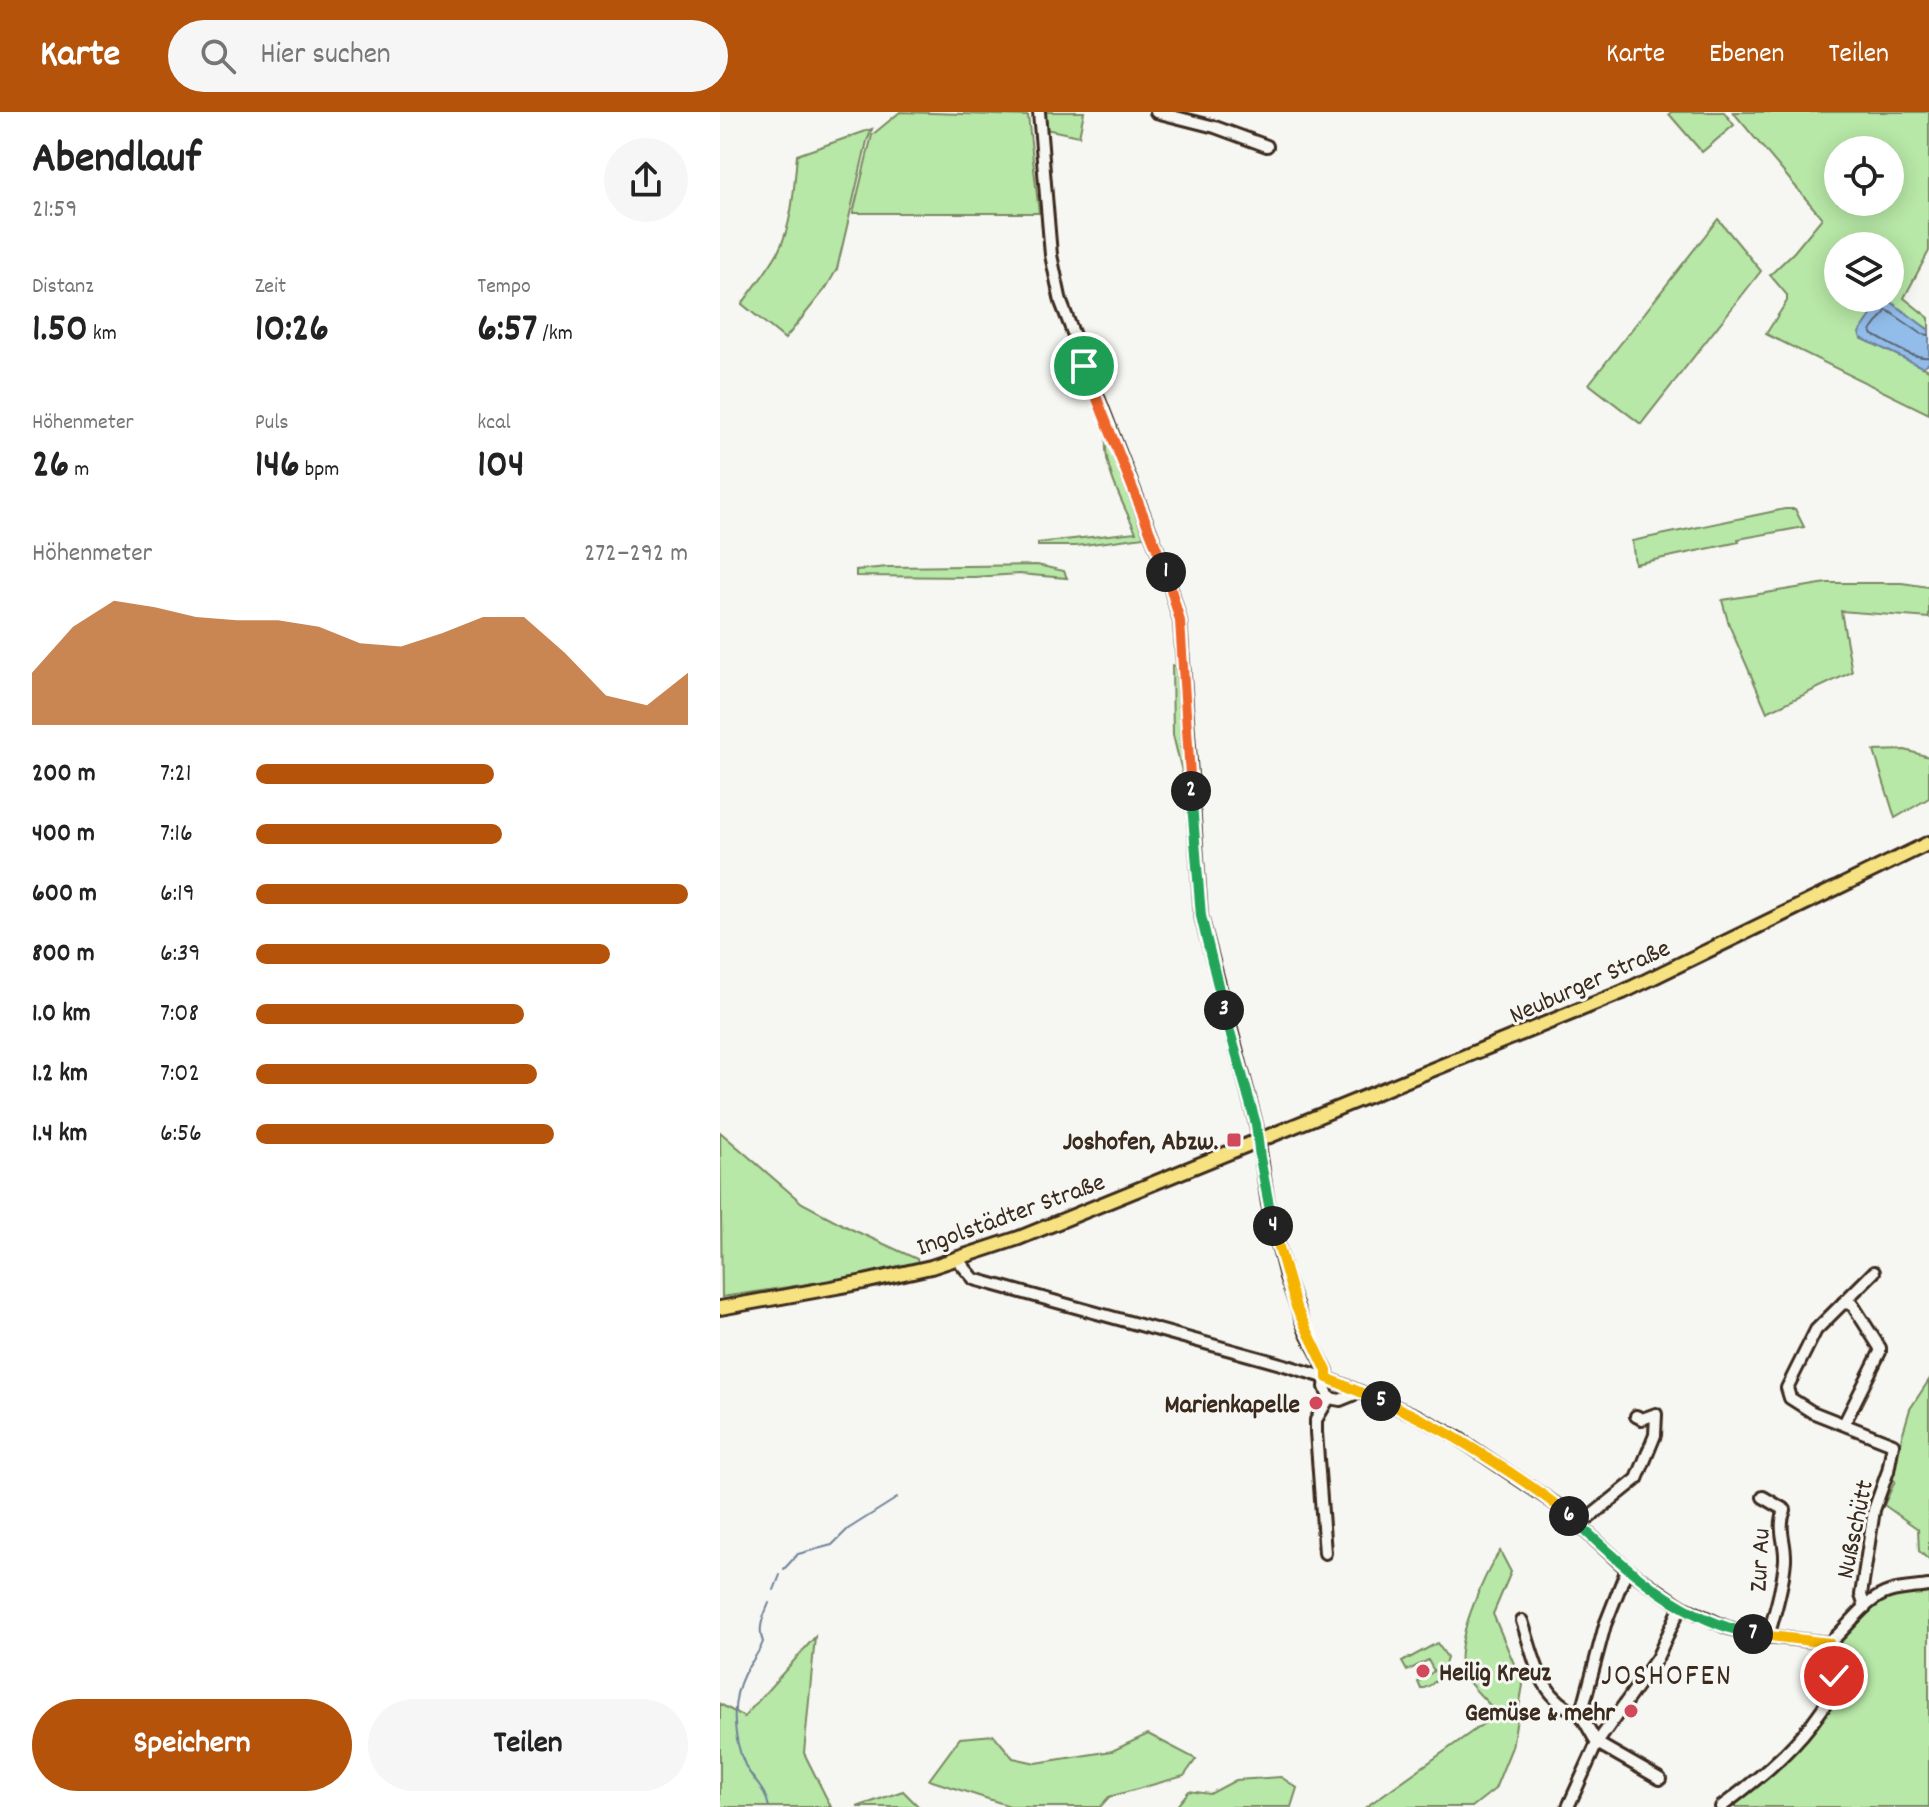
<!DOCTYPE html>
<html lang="de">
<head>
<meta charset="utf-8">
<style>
  :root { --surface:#fff; --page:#f6f6f6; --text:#222; --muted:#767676; --accent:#b45309 }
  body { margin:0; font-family:Dekko,sans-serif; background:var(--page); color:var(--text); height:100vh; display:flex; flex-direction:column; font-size:30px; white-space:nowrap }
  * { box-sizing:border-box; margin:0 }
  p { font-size:26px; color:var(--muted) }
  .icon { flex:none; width:44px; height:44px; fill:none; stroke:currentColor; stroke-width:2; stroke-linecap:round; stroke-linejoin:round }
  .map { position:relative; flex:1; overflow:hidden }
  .drawer { display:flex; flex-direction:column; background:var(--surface); width:720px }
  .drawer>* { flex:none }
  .tools { position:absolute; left:1104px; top:24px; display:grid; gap:16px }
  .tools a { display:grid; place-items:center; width:80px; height:80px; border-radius:50%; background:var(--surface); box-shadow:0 4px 20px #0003; font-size:40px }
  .pin { position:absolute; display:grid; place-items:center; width:68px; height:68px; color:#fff; margin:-34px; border:4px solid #fff; border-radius:50%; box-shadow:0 2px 8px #0007 }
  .km { position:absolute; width:40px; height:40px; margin:-20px; border-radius:50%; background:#222; color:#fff; font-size:22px; line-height:40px; text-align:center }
  .round { display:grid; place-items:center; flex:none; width:84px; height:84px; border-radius:42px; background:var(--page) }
  .headline { display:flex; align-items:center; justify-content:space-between; height:136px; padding:0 32px }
  h1 { font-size:44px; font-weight:700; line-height:60px }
  .stats { display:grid; grid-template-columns:repeat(3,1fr); gap:12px; height:136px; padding:8px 32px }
  .stats div { display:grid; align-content:center }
  .stats b { font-size:40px; font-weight:700 }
  .stats small { font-size:22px; font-weight:400 }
  .stats p { font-size:22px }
  .chart { height:224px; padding:16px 32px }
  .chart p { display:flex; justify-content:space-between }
  .chart svg { width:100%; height:144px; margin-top:8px; fill:var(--accent); opacity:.7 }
  .button { display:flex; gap:16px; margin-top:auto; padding:16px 32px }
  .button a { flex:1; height:92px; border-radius:48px; background:var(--accent); color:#fff; font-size:32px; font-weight:700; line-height:92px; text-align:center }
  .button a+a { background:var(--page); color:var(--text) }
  ul { padding:0 32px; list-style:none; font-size:26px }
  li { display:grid; grid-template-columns:128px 96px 1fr; align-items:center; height:60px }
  li i { height:20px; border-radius:10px; background:var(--accent) }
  header { display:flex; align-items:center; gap:48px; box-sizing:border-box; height:112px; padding:0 40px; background:var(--accent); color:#fff }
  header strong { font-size:38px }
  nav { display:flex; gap:44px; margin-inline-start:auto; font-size:28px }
  .search { width:560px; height:72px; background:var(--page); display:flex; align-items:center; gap:20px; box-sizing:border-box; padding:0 28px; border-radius:44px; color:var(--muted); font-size:30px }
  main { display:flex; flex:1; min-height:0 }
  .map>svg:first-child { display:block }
</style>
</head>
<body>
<header>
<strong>Karte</strong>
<div class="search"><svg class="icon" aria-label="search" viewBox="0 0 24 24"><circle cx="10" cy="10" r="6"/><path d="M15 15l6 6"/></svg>Hier suchen</div>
<nav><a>Karte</a><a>Ebenen</a><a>Teilen</a></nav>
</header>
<main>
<section class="drawer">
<div class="headline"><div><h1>Abendlauf</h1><p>21:59</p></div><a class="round"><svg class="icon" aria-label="share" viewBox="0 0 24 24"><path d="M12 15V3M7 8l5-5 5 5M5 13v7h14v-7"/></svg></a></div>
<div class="stats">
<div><p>Distanz</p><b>1.50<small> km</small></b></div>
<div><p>Zeit</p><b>10:26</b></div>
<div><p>Tempo</p><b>6:57<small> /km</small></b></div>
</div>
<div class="stats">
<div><p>Höhenmeter</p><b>26<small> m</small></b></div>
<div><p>Puls</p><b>146<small> bpm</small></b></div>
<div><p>kcal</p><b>104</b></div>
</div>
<div class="chart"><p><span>Höhenmeter</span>272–292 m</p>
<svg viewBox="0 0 160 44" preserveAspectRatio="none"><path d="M0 44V28L10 14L20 6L30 8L40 11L50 12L60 12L70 14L80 19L90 20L100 16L110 11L120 11L130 22L140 35L150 38L160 28V44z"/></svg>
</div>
<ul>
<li><b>200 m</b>7:21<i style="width:55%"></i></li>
<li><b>400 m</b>7:16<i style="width:57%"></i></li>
<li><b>600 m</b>6:19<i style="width:100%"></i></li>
<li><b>800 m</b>6:39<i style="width:82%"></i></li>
<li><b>1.0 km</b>7:08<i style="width:62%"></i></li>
<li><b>1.2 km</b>7:02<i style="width:65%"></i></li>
<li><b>1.4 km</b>6:56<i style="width:69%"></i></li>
</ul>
<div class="button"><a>Speichern</a><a>Teilen</a></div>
</section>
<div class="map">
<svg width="1209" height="1695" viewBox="0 0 1209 1695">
  <rect width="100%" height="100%" fill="#f6f6f2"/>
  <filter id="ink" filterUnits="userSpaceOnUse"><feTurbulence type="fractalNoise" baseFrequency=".0125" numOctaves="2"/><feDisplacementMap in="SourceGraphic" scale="16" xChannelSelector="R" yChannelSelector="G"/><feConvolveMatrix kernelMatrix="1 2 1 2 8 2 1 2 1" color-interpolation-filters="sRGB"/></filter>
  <g filter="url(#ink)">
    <!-- green -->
    <g fill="#b7e8a7" stroke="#798962" stroke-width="2" fill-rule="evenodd">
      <polygon points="180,0 308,4 319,101 133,101 152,23"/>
      <polygon points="323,0 364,0 359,24 325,17"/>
      <polygon points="951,0 1004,0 1014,13 982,40 949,2"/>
      <path d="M1013 0H1209V139L1184 186 1209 206V218L1166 187 1141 226 1209 258V302L1046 222 1067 189V183L1050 163 1074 140 1102 106ZM1118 38H1170V90H1118ZM1118 134H1170V186H1118Z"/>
      <path d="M152 17 147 29 117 157 106 176 65 227 22 192C34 175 48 158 58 140 73 111 74 75 77 43Z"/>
      <polygon points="998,107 1041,159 921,312 869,272"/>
      <path d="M388 321 424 425 356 434H318V431L416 420C405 396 378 346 388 321Z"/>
      <polygon points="1065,397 1075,397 1084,415 1018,427 1019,430 915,452 912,429"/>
      <polygon points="317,453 344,459 347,466 299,462 254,465 136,464 136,458 168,455"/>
      <polygon points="1107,471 1182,471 1209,475 1209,506 1121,499 1132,560 1047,600 1009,513 1002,488"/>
      <polygon points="452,553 460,555 467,680 453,623"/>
      <polygon points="1185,638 1209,645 1209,686 1175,706 1154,639"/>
      <polygon points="0,1020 82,1091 131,1117 197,1147 198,1151 122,1167 2,1185"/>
      <polygon points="1209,1268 1209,1448 1199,1439 1198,1417 1164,1393 1175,1369 1170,1365 1190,1297"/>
      <path d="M780 1439 791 1460 773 1502 803 1573 792 1635 775 1677 752 1695H646L777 1602C768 1589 752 1577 744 1563 730 1537 764 1462 780 1439Z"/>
      <polygon points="1209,1476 1209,1695 1005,1695 1065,1652 1115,1584 1117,1534 1159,1490 1172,1483"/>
      <polygon points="95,1525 84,1641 111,1695 0,1695 0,1592 24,1605"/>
      <path d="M717 1531 727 1545C723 1561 717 1573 701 1577L698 1570 714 1559 708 1548 687 1559 682 1550Z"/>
      <polygon points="428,1622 476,1647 464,1664 389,1685 380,1695 293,1695 209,1668 240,1626 274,1623 293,1646 316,1651 392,1639"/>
      <polygon points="561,1665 577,1676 571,1695 456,1695 469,1679 490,1682 516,1668"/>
      <polygon points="183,1679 199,1695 137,1695"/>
    </g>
    <!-- water -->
    <polygon fill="#92bdeb" stroke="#6f8299" stroke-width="2" points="1167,187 1209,218 1209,251 1202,255 1141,226 1139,221 1161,189"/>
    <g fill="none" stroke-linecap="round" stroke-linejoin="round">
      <!-- shore -->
      <path stroke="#5e6570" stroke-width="2" d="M1209 223 1202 222 1167 198 1151 219 1153 223C1169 231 1191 247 1209 245"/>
      <!-- stream -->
      <g stroke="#6f8299" stroke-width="2">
        <polyline points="64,1457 78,1442 112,1433 128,1417 177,1386"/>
        <polyline points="54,1478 60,1463"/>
        <path d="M49 1695C45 1676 33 1669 25 1653 13 1626 10 1590 24 1562 30 1551 38 1543 43 1530 37 1516 44 1504 49 1491"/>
      </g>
      <!-- minor casing -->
      <g stroke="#3b2a1e" stroke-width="16">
        <g id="minor">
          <polyline points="319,0 331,143 341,190 447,463 460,509 481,804 536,1012 548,1092 566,1165 586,1220 607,1259 605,1275 609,1286 596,1308 596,1320 605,1441"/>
          <polyline points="436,0 495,15 547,34"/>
          <path d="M238 1148 254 1167 561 1252 607 1266 695 1303 735 1324 837 1393 907 1457 961 1494 1006 1515 1029 1522 1109 1531C1129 1515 1145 1487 1169 1480 1182 1476 1196 1476 1209 1474"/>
          <polyline points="1123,1191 1154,1160"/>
          <polyline points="609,1286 620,1288 640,1280"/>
          <polyline points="1124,1312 1160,1240 1160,1236 1132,1192 1123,1191 1096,1218 1067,1276 1070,1286 1092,1300 1173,1332 1168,1359 1154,1398 1141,1483 1145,1495"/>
          <path d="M1043 1385 1065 1398C1057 1416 1066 1430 1065 1448 1063 1474 1055 1500 1048 1525"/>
          <polyline points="860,1413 917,1367 935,1323 936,1302 922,1307 916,1304"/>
          <polyline points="907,1457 885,1513 861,1603 877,1631 940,1667"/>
          <path d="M802 1509C816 1550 818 1584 861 1603"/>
          <polyline points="848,1695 877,1631 937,1546 961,1494"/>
          <path d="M1001 1695C1035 1669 1066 1645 1092 1611 1099 1601 1108 1591 1112 1580 1117 1564 1114 1546 1109 1531"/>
        </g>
      </g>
      <!-- major casing -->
      <g stroke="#3b2a1e" stroke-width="18">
        <polyline id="major" points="0,1196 144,1170 211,1155 299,1126 903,880 1209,731"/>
      </g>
      <!-- minor -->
      <use href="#minor" stroke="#f6f6f2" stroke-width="10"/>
      <!-- major -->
      <use href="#major" stroke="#f6e281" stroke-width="12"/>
    </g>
  </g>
  <g fill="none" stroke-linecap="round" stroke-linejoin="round" filter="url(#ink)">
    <!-- split-1 casing -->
    <g stroke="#fff" stroke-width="16">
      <polyline id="split-1" points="364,254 446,460"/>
    </g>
    <!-- split-2 casing -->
    <g stroke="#fff" stroke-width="16">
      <polyline id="split-2" points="446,460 460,509 471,679"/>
    </g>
    <!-- split-3 casing -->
    <g stroke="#fff" stroke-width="16">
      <polyline id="split-3" points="471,679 481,804 504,898"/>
    </g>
    <!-- split-4 casing -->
    <g stroke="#fff" stroke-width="16">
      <polyline id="split-4" points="504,898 536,1012 540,1046 553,1114"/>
    </g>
    <!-- split-5 casing -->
    <g stroke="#fff" stroke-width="16">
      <polyline id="split-5" points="553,1114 576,1195 607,1259 607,1266 661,1289"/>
    </g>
    <!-- split-6 casing -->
    <g stroke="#fff" stroke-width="16">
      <path id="split-6" d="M661 1289C707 1307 747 1332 788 1359 809 1373 831 1387 849 1404"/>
    </g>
    <!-- split-7 casing -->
    <g stroke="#fff" stroke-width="16">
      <path id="split-7" d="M849 1404C903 1453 959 1508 1033 1522"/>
    </g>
    <!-- split-8 casing -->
    <g stroke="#fff" stroke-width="16">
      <polyline id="split-8" points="1033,1522 1109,1531 1114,1564"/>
    </g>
    <!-- split-1 -->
    <use href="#split-1" stroke="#f0652b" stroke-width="10"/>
    <!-- split-2 -->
    <use href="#split-2" stroke="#f0652b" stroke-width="10"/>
    <!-- split-3 -->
    <use href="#split-3" stroke="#22a559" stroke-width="10"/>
    <!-- split-4 -->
    <use href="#split-4" stroke="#22a559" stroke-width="10"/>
    <!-- split-5 -->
    <use href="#split-5" stroke="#f5b400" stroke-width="10"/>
    <!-- split-6 -->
    <use href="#split-6" stroke="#f5b400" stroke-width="10"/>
    <!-- split-7 -->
    <use href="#split-7" stroke="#22a559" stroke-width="10"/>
    <!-- split-8 -->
    <use href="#split-8" stroke="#f5b400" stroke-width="10"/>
  </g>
  <!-- markers -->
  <g fill="#d1495b" stroke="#f6f6f2" stroke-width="3">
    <rect x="506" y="1020" width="16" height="16" rx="4"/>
    <circle cx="596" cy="1291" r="8"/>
    <circle cx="703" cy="1559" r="8"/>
    <circle cx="911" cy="1599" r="8"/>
  </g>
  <g text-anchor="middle" stroke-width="6" stroke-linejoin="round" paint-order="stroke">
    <!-- street labels -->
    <g font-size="26" fill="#3b2a1e" stroke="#f6f6f2">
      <text transform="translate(869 868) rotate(-24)" y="9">Neuburger Straße</text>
      <text transform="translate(290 1101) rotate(-20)" y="9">Ingolstädter Straße</text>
      <text transform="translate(1133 1417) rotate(-78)" y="9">Nußschütt</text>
      <text transform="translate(1038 1448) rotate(-87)" y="9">Zur Au</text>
    </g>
    <!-- poi labels -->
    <g font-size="26" font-weight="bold" fill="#3b2a1e" stroke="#f6f6f2" text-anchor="end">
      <text x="498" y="1037">Joshofen, Abzw.</text>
      <text x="580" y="1300">Marienkapelle</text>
      <text x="719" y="1568" text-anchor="start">Heilig Kreuz</text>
      <text x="895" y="1608">Gemüse &amp; mehr</text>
    </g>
    <!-- quarter labels -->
    <g font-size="30" letter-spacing="2" fill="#3b2a1e" stroke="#f6f6f2">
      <text x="947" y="1572">JOSHOFEN</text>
    </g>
  </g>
</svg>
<div class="tools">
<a><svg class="icon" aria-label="locate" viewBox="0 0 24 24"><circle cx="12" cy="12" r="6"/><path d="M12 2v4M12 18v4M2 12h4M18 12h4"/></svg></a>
<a><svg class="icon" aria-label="layers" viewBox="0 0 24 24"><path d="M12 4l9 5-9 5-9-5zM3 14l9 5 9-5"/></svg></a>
</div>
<div class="pin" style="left:364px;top:254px;background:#1e9e55"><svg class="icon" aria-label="arrive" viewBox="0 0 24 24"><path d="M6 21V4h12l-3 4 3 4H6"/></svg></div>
<div class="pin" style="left:1114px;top:1564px;background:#d93025"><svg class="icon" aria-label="check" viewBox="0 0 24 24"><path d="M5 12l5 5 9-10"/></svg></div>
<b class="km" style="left:446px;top:460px">1</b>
<b class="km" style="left:471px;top:679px">2</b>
<b class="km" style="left:504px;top:898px">3</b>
<b class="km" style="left:553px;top:1114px">4</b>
<b class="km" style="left:661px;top:1289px">5</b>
<b class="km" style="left:849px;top:1404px">6</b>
<b class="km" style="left:1033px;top:1522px">7</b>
</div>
</main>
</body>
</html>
